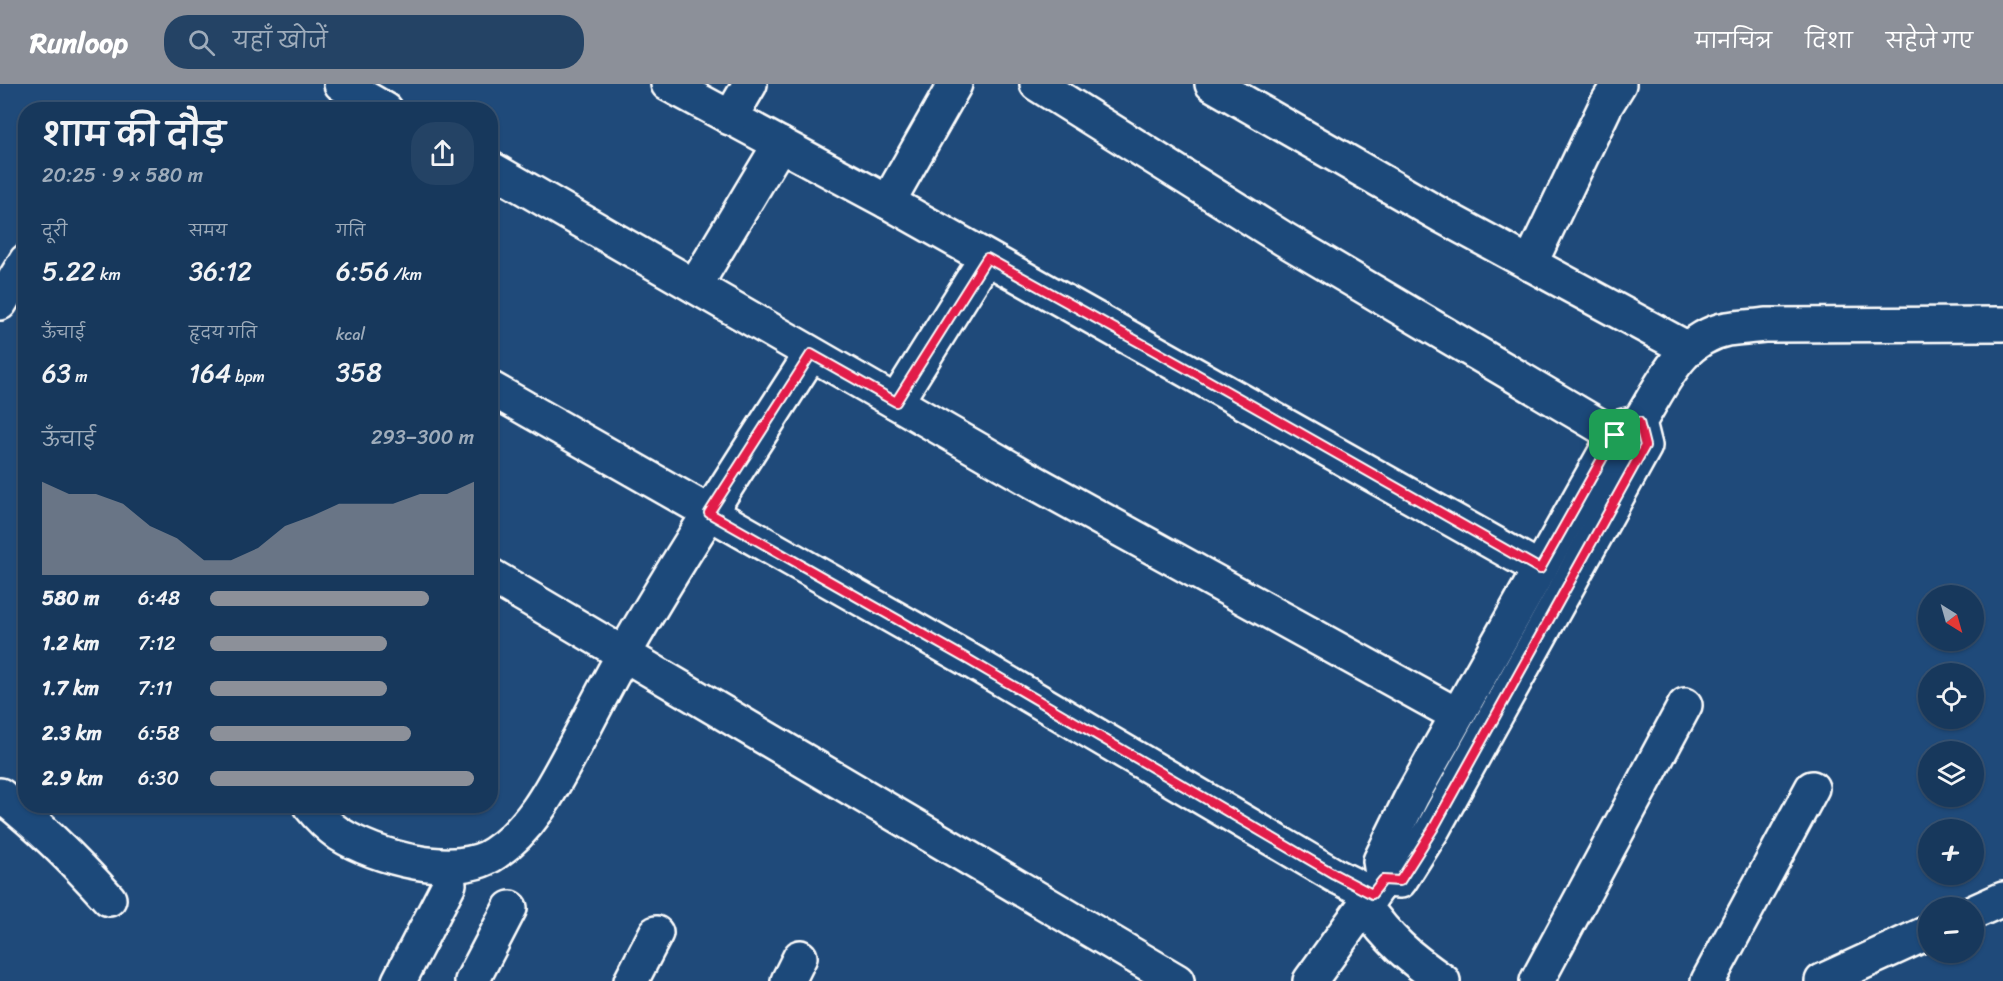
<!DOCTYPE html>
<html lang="hi">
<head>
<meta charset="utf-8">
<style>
  :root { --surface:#17385c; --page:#244365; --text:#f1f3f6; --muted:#9eacbb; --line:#365272; --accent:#8c9099 }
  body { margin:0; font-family:Sriracha,"Playpen Sans Deva",sans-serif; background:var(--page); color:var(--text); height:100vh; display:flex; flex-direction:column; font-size:22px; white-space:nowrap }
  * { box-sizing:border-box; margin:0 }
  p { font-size:20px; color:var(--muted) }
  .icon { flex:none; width:33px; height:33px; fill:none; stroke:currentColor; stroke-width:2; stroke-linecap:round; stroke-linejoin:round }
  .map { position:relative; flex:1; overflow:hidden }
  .sheet { position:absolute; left:18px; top:18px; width:480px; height:711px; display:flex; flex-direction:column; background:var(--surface); border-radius:24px; box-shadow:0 2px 4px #0004,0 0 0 2px var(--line) }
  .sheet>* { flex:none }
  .needle { width:39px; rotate:143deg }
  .tools { position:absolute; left:1918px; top:501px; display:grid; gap:12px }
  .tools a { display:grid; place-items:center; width:66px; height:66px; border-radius:50%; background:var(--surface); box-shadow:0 2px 4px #0004,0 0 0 2px var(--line); font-size:30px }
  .pin { position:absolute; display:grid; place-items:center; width:51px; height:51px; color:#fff; margin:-26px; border-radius:12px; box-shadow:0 3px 9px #0006 }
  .round { display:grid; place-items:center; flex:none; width:63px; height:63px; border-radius:24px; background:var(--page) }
  .headline { display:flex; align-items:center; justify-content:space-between; height:102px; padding:0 24px }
  h1 { font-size:33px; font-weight:600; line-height:45px }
  .metrics { display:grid; grid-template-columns:repeat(3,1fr); gap:9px; height:102px; padding:6px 24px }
  .metrics div { display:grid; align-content:center }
  .metrics b { font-size:26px; font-weight:600 }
  .metrics small { font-size:16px; font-weight:400 }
  .metrics p { font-size:16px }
  .chart { height:168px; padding:12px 24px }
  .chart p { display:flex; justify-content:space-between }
  .chart svg { width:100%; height:108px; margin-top:6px; fill:var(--accent); opacity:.7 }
  ul { padding:0 24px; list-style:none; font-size:20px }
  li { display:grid; grid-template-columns:96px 72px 1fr; align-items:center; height:45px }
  li i { height:15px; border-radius:8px; background:var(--accent) }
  header { display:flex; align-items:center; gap:36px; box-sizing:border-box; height:84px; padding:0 30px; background:var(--accent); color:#fff }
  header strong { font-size:28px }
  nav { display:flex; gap:33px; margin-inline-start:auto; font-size:21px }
  .search { width:420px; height:54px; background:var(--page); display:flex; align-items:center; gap:15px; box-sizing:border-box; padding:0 21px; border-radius:24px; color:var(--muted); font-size:22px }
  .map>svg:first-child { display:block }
</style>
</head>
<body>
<header>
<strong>Runloop</strong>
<div class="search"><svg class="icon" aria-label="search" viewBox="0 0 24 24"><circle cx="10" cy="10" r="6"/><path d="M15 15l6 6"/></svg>यहाँ खोजें</div>
<nav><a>मानचित्र</a><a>दिशा</a><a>सहेजे गए</a></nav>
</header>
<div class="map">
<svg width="2003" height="897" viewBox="0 0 2003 897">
  <rect width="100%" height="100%" fill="#1f4a7a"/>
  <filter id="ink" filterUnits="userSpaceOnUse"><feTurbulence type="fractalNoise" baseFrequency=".0167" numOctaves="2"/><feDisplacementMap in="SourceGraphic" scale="12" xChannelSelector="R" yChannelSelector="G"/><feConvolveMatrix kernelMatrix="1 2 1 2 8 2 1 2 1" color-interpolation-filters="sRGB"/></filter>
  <g filter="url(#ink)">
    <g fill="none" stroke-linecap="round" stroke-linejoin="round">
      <!-- minor casing -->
      <g stroke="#fff" stroke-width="38">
        <g id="minor">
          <polyline points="341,0 386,26"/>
          <polyline points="668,0 888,118 1540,485"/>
          <polyline points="1037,0 1284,155 1615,351"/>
          <polyline points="1212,0 1442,132 1688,265"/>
          <polyline points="730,34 750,0"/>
          <polyline points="490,84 1036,399 1457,631"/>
          <polyline points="888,118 955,0"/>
          <polyline points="1530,180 1606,21 1619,0"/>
          <polyline points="695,202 780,60"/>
          <polyline points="0,219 26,177"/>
          <polyline points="490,304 969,576 1334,791 1372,810"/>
          <polyline points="896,318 986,174"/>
          <polyline points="490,491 1177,897"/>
          <path d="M0 711C40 742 75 777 109 815"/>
          <path d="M310 722C318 732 329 743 339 750 375 773 457 796 495 769 532 744 552 704 573 665 590 634 606 601 624 570 683 467 748 369 811 270"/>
          <path d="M1383 796 1400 797 1433 745 1645 362 1639 338C1662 302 1680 254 1727 245 1739 243 1752 243 1765 241L2003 240"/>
          <path d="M1364 821C1389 856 1408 873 1443 897"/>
          <polyline points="1974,828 2003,815"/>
          <polyline points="399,897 449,800"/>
          <polyline points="472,897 510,824"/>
          <polyline points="631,897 656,849"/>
          <polyline points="788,897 800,873"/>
          <polyline points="1310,897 1383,796 1380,777 1412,712 1615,351 1620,343 1632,340"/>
          <polyline points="1537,897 1685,621"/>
          <polyline points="1708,897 1812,704"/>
          <polyline points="1822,897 1929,848"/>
        </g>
      </g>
      <!-- minor -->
      <use href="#minor" stroke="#1f4a7a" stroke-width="33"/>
    </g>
  </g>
  <g fill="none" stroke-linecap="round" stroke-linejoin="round" filter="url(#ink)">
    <!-- route casing -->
    <g stroke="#fff" stroke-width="12">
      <polygon id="route" points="987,174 1191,287 1540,485 1620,343 1639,338 1645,362 1433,745 1400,797 1383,796 1372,810 1334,790 969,576 709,429 811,270 896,318"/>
    </g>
    <!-- route -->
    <use href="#route" stroke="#e11d48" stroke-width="8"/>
  </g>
</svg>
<div class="tools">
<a><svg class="needle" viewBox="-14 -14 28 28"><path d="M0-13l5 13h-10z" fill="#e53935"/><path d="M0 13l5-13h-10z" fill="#9eacbb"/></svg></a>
<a><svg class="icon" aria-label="locate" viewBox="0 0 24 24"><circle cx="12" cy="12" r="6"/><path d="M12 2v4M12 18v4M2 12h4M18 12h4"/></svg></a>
<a><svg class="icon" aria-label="layers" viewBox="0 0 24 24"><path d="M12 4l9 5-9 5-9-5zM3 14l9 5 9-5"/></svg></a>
<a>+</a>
<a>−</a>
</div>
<div class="pin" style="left:1615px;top:351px;background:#1e9e55"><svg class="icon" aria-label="arrive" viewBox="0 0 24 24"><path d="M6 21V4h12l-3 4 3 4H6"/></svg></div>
<section class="sheet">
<div class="headline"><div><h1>शाम की दौड़</h1><p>20:25 · 9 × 580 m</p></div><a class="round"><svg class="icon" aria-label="share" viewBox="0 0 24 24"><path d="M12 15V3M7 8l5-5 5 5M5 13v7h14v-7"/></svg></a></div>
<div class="metrics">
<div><p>दूरी</p><b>5.22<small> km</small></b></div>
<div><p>समय</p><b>36:12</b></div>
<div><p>गति</p><b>6:56<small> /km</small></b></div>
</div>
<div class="metrics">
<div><p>ऊँचाई</p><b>63<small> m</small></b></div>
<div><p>हृदय गति</p><b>164<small> bpm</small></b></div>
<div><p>kcal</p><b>358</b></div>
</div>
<div class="chart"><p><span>ऊँचाई</span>293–300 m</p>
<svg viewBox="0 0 160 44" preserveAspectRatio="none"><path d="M0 44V6L10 11L20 11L30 15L40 24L50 29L60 38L70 38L80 33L90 24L100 20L110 15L120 15L130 15L140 11L150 11L160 6V44z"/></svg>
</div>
<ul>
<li><b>580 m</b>6:48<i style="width:83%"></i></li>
<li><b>1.2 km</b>7:12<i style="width:67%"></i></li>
<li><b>1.7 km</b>7:11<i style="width:67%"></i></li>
<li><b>2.3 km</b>6:58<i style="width:76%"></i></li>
<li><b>2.9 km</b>6:30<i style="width:100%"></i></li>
</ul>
</section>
</div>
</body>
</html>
